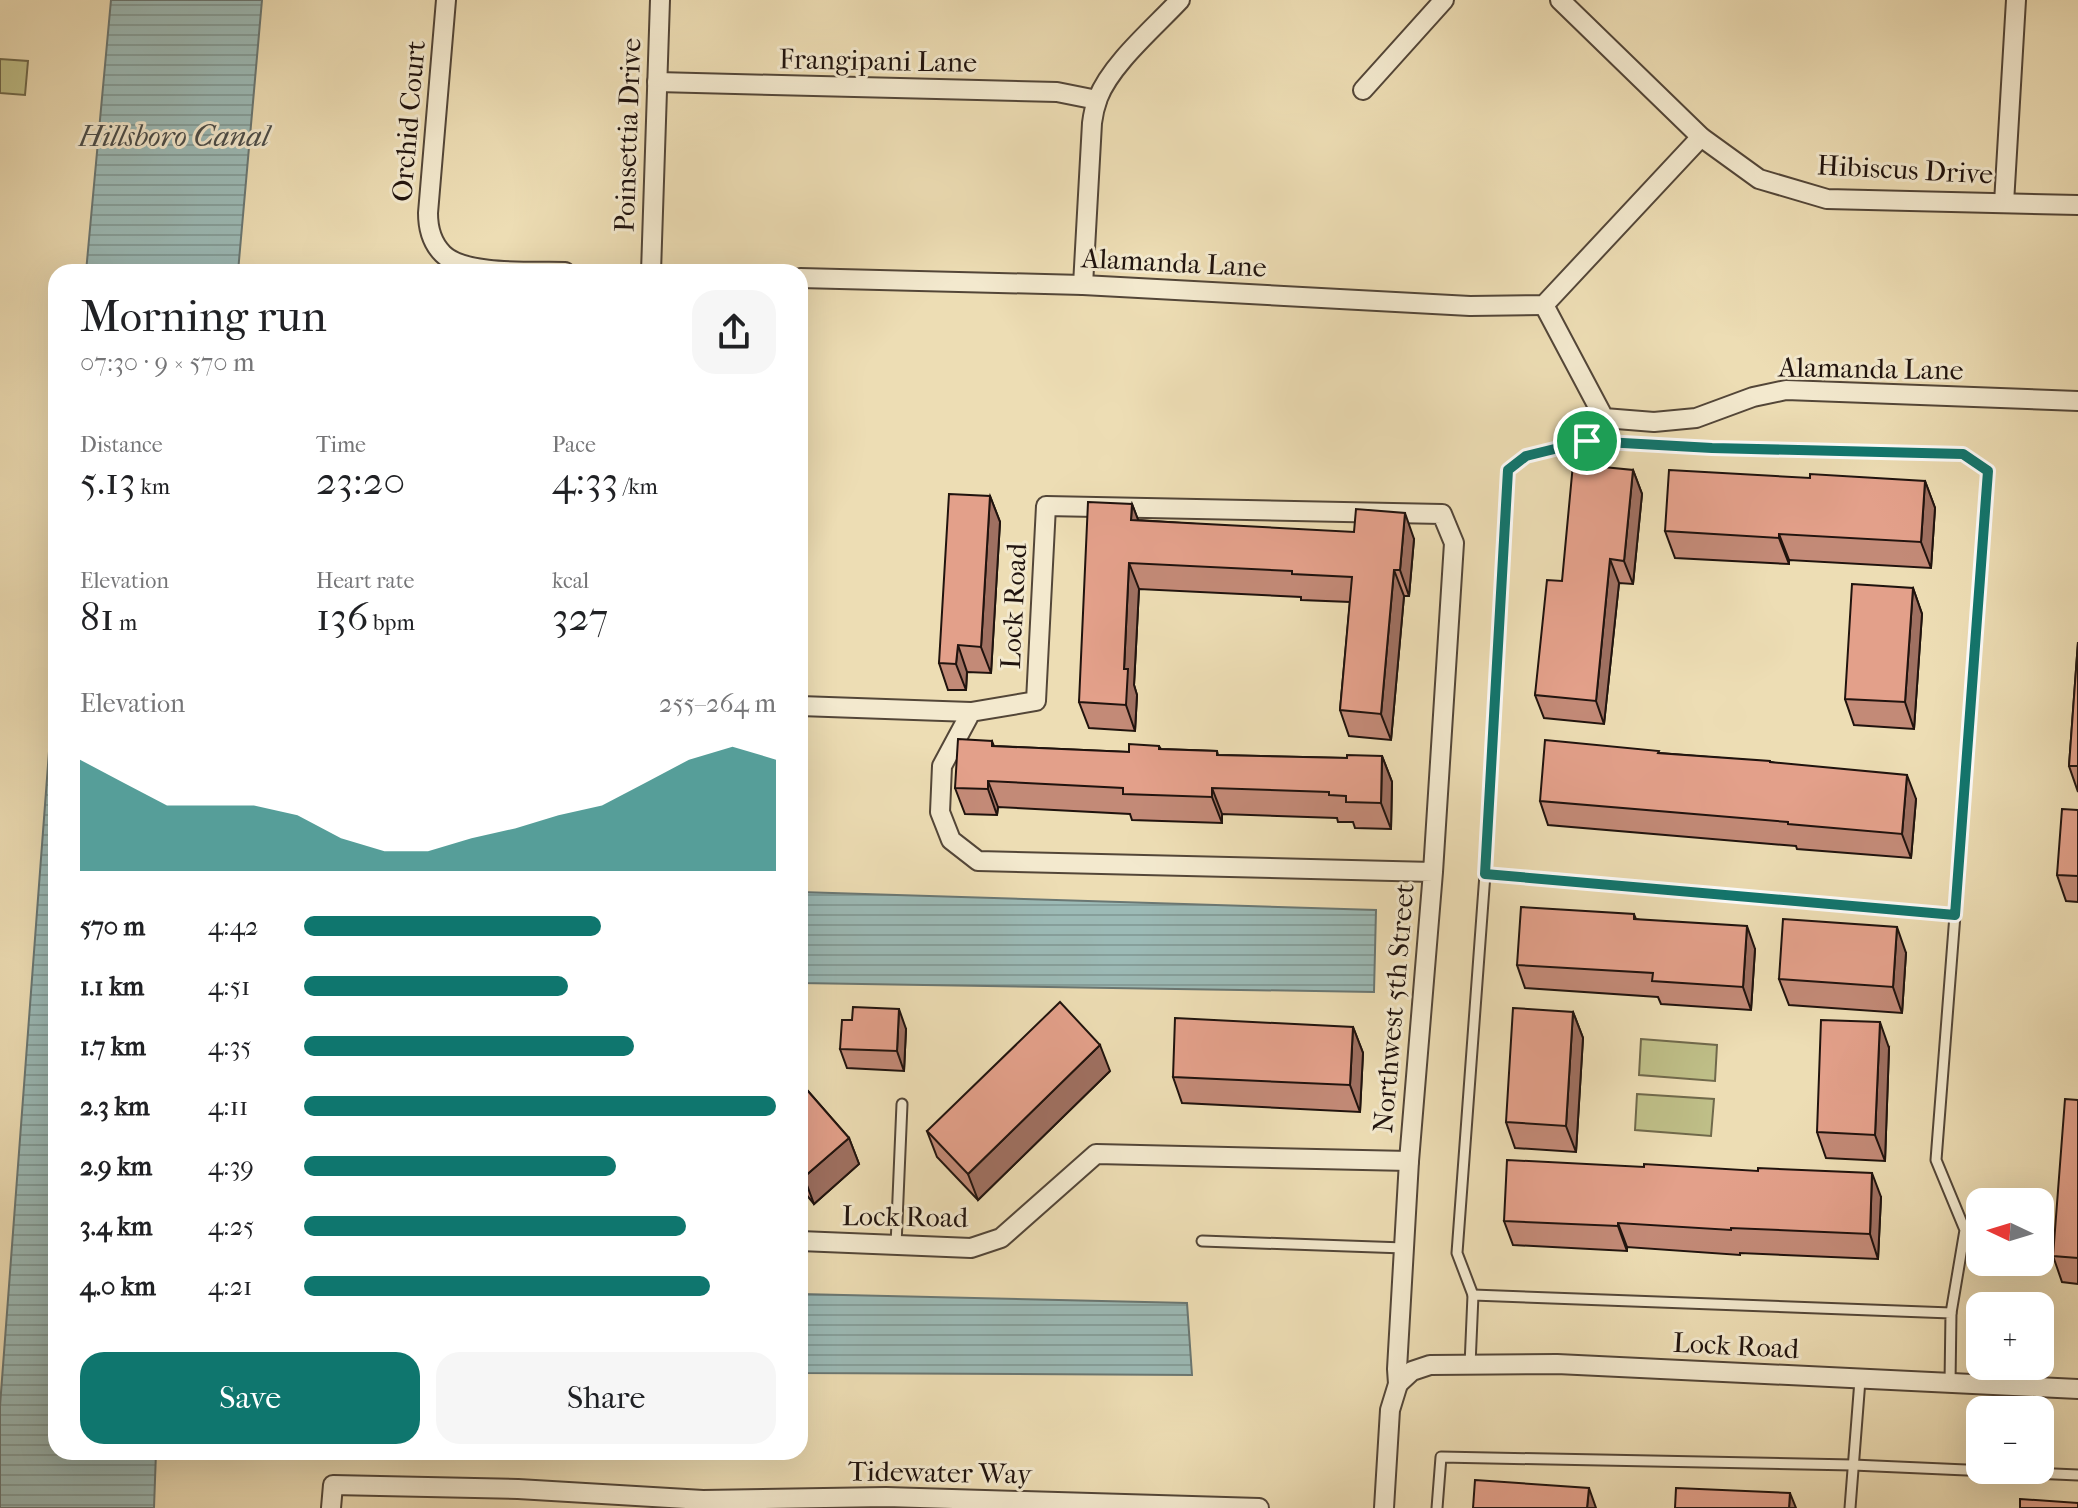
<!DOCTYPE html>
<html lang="en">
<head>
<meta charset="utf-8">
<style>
  :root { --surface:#fff; --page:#f6f6f6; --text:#202124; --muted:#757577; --accent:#0f766e }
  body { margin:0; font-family:"IM FELL French Canon",serif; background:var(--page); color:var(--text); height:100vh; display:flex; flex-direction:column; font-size:30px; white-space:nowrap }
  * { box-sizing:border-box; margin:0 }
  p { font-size:26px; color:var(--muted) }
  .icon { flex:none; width:44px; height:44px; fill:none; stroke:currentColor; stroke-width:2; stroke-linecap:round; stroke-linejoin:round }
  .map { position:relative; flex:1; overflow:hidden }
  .drawer { position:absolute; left:48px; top:264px; width:760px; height:1196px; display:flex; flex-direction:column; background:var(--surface); border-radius:24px; box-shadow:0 8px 32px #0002 }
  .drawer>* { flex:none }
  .needle { width:52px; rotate:274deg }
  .fabs { position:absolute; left:1966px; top:1188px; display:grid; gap:16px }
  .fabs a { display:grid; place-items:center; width:88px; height:88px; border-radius:16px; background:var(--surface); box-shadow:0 8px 32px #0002; font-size:40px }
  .pin { position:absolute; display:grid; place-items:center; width:68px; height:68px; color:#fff; margin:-34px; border:4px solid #fff; border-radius:50%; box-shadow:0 2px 8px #0007 }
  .round { display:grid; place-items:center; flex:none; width:84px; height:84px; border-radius:24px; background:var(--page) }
  .summary { display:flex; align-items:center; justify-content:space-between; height:136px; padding:0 32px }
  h1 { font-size:44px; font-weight:600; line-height:60px }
  .figures { display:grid; grid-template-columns:repeat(3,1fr); gap:12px; height:136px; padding:8px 32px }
  .figures div { display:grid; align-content:center }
  .figures b { font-size:40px; font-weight:600 }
  .figures small { font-size:22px; font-weight:400 }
  .figures p { font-size:22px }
  .chart { height:224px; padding:16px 32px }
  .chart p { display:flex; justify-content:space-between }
  .chart svg { width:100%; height:144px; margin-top:8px; fill:var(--accent); opacity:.7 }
  .button { display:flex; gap:16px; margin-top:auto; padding:16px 32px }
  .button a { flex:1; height:92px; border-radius:24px; background:var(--accent); color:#fff; font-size:32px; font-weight:600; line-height:92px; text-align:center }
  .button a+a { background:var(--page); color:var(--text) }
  ul { padding:0 32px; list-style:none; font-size:26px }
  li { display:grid; grid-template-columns:128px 96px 1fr; align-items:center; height:60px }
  li i { height:20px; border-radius:10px; background:var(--accent) }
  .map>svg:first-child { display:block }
</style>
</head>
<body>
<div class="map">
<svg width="2078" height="1508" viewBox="0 0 2078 1508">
  <defs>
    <pattern id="water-rules" width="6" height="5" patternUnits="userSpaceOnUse" patternTransform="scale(2)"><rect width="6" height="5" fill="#9cbab6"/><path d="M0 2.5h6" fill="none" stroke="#869f9b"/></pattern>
  </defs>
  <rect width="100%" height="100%" fill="#edddb4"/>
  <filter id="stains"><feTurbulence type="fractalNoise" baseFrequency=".0025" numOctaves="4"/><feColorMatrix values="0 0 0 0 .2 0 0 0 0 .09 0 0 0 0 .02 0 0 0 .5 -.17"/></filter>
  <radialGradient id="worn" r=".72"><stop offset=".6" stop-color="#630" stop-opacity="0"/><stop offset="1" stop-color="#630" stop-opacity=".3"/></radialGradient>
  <!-- garden -->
  <g fill="#bfbf88" stroke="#70694b" stroke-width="2">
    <polygon points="0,59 28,61 25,95 0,93"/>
    <polygon points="1641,1039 1717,1045 1715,1081 1639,1075"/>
    <polygon points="1637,1094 1714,1099 1711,1136 1635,1130"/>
  </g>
  <!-- water -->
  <g fill="url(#water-rules)" stroke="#6a7773" stroke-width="2">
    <polygon points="111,0 262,0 238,272 86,272"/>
    <polygon points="56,658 56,1452 156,1452 154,1508 0,1508 0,1406"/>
    <polygon points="800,892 1376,910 1374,992 800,983"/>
    <polygon points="800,1294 1187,1303 1192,1375 800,1373"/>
  </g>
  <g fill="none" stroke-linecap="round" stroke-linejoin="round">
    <!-- service casing -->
    <g stroke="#534638" stroke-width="13">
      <g id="service">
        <polyline points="1587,441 1712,448 1963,454 1988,471 1955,915"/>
        <polyline points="1485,874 1508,470 1526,456 1587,441 1604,418"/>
        <polyline points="1202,1241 1404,1248"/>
        <polyline points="896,1245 902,1104"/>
        <polyline points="1473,1295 1457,1253 1485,874 1955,915 1936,1160 1965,1230 1951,1313"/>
        <polyline points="1470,1365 1473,1295 1951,1313 1950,1383"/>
        <polyline points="1437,1508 1441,1457 1853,1465 2078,1475"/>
        <polyline points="1850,1508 1860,1380"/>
      </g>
    </g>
    <!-- minor casing -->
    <g stroke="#534638" stroke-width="22">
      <g id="minor">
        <path d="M446 0 428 213C428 228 432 243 443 254 465 276 534 271 565 272"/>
        <polyline points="1560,0 1701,137 1759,179 1827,199 2078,205"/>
        <polyline points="657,82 1057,92 1097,100"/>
        <polyline points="1363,90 1444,0"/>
        <polyline points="2004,203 2016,0"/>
        <polyline points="651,272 660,0"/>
        <polyline points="800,278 1083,285 1470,306 1544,305 1701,137"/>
        <path d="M1083 285 1092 123C1093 115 1095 106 1098 98 1111 64 1155 27 1180 0"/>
        <polyline points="1544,305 1604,418 1654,422 1696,418 1753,397 1786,390 2078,401"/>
        <polyline points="800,706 971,712"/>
        <polyline points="800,1241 971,1248 1001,1238 1096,1154 1409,1161"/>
        <polyline points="1398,1384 1412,1371 1430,1365 1557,1364 2078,1389"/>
        <polyline points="331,1508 333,1485 518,1489 703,1500 886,1497 1259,1508"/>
        <polyline points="1384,1508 1390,1410 1398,1384 1397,1369 1409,1161 1433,872 1454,543 1442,514 1046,506 1036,701 971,712 942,766 940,812 951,840 978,861 1433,872"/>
      </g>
    </g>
    <!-- service -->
    <use href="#service" stroke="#f3e9ce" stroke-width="9"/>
    <!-- minor -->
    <use href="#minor" stroke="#f3e9ce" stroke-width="18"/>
  </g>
  <!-- wall -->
  <g fill="#c38a77" stroke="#20130e" stroke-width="2">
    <polygon points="1633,470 1642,494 1633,584 1619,583 1604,724 1544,718 1535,695 1562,581"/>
    <polygon points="1925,481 1935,508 1931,568 1789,560 1789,564 1675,558 1665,531"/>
    <polygon points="990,496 1000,522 991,673 967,672 966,690 948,690 939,663"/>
    <polygon points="1132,504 1138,520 1414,539 1409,596 1404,596 1391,740 1349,736 1340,710 1350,602 1301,600 1301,597 1139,589 1134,685 1137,695 1135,731 1089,728 1079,702"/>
    <polygon points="1913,588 1922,614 1914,729 1854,725 1845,699"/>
    <polygon points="2078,642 2078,792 2069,766"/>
    <polygon points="992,741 994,746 1129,752 1159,746 1161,749 1217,751 1218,755 1347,758 1382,756 1392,782 1391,829 1355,828 1353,822 1338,822 1337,818 1222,814 1222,823 1132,820 1130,814 998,807 997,815 965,814 955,788"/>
    <polygon points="1659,753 1771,762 1916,799 1911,858 1797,849 1796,846 1548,825 1540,801"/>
    <polygon points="2078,810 2078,902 2066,901 2057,875"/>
    <polygon points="1634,914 1636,919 1755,949 1751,1010 1661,1004 1658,997 1525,988 1517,965"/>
    <polygon points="1906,953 1902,1013 1789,1005 1779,979"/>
    <polygon points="1573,1012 1583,1038 1576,1152 1515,1148 1506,1122"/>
    <polygon points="1353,1027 1363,1053 1360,1112 1182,1103 1173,1077"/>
    <polygon points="906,1029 904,1071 847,1068 840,1049"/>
    <polygon points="1889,1048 1885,1161 1826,1158 1817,1132"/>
    <polygon points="1110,1071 978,1200 937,1157 927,1131"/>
    <polygon points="800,1082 849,1138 859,1164 814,1204 800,1187"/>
    <polygon points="2078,1100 2078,1284 2062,1282 2053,1256"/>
    <polygon points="1881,1197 1878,1259 1740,1253 1740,1255 1627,1247 1627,1251 1513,1245 1504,1221"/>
  </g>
  <!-- shaded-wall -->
  <g fill="#9f7061" stroke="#20130e" stroke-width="2">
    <polygon points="1633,470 1642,494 1633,584 1624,561"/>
    <polygon points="1925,481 1935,508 1931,568 1921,542"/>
    <polygon points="990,496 1000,522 991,673 981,647"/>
    <polygon points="1132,504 1142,530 1131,520"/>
    <polygon points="1405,513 1414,539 1409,596 1400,570"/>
    <polygon points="1779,534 1789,560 1789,564 1779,538"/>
    <polygon points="1610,559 1619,583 1604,724 1596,701"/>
    <polygon points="1129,563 1139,589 1134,685 1137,695 1135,731 1126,705 1124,669"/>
    <polygon points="1394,570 1404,596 1391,740 1381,714"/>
    <polygon points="1913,588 1922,614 1914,729 1905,702"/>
    <polygon points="958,645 967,672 966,690 956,664"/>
    <polygon points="1382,756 1392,782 1391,829 1381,803"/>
    <polygon points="1907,775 1916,799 1911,858 1902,834"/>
    <polygon points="988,781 998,807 997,815 988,789"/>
    <polygon points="1212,788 1222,814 1222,823 1212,797"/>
    <polygon points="1747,926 1755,949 1751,1010 1743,987"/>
    <polygon points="1897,927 1906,953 1902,1013 1893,987"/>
    <polygon points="899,1009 906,1029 904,1071 897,1051"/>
    <polygon points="1573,1012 1583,1038 1576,1152 1566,1126"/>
    <polygon points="1880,1022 1889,1048 1885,1161 1875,1135"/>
    <polygon points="1353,1027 1363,1053 1360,1112 1350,1085"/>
    <polygon points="1100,1045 1110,1071 978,1200 968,1174"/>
    <polygon points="849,1138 859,1164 814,1204 804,1177"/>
    <polygon points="1872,1173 1881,1197 1878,1259 1870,1234"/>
    <polygon points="1618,1223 1627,1247 1627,1251 1618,1226"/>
    <polygon points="1589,1488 1596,1508 1587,1508"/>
    <polygon points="1790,1493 1796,1508 1789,1508"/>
  </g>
  <!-- building -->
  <g fill="#e3a08a" stroke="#20130e" stroke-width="2">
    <polygon points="1573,464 1633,470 1624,561 1610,559 1596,701 1535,695 1547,580 1562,581"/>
    <polygon points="1669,470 1810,478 1810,474 1925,481 1921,542 1779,534 1779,538 1665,531"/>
    <polygon points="949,494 990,496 981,647 958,645 956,664 939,663"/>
    <polygon points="1088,502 1132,504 1131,520 1354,532 1356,509 1405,513 1400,570 1394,570 1381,714 1340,710 1352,577 1292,574 1292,571 1129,563 1124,669 1128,669 1126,705 1079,702"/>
    <polygon points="1852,584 1913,588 1905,702 1845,699"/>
    <polygon points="2078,642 2078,766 2069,766"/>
    <polygon points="958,739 992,741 992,746 1129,752 1129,744 1159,746 1159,749 1217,751 1217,755 1347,758 1347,755 1382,756 1381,803 1346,802 1346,796 1329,795 1329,792 1212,788 1212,797 1123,794 1123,788 988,781 988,789 955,788"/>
    <polygon points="1545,740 1659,751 1658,753 1770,761 1770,762 1907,775 1902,834 1788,824 1788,822 1540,801"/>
    <polygon points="2062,809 2078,810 2078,876 2057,875"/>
    <polygon points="1521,907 1634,914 1634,919 1747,926 1743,987 1652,981 1653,973 1517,965"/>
    <polygon points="1783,919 1897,927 1893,987 1779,979"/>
    <polygon points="1060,1002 1100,1045 968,1174 927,1131"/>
    <polygon points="853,1007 899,1009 897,1051 840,1049 842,1020 852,1020"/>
    <polygon points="1513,1008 1573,1012 1566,1126 1506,1122"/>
    <polygon points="1175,1018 1353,1027 1350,1085 1173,1077"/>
    <polygon points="1821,1020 1880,1022 1875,1135 1817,1132"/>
    <polygon points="800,1082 849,1138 804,1177 800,1172"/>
    <polygon points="2065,1099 2078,1100 2078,1258 2053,1256"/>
    <polygon points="1507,1160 1644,1167 1644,1164 1758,1171 1758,1168 1872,1173 1870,1234 1731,1228 1731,1230 1618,1223 1618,1226 1504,1221"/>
    <polygon points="1475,1480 1589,1488 1587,1508 1473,1508"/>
    <polygon points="1676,1488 1790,1493 1789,1508 1675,1508"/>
    <polygon points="2020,1499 2078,1503 2078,1508 2020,1508"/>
  </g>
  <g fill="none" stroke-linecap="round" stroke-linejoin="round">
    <!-- route casing -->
    <g stroke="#fff" stroke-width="16">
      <polygon id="route" points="1587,441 1712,448 1963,454 1988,471 1955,915 1485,874 1508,470 1526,456"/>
    </g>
    <!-- route -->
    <use href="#route" stroke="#0f766e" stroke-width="10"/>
  </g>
  <g text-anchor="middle" stroke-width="6" stroke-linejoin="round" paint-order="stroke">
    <!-- street labels -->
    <g font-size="28" fill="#20130e" stroke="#f3e9ce">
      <text transform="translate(878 60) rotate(1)" y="10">Frangipani Lane</text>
      <text transform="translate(408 121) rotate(-85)" y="10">Orchid Court</text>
      <text transform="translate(627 135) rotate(-88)" y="10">Poinsettia Drive</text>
      <text transform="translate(1905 169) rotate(3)" y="10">Hibiscus Drive</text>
      <text transform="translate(1174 262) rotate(3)" y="10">Alamanda Lane</text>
      <text transform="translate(1871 368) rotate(1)" y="10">Alamanda Lane</text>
      <text transform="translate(1013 606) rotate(-87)" y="10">Lock Road</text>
      <text transform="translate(1393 1008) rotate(-85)" y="10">Northwest 5th Street</text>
      <text transform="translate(905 1216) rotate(1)" y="10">Lock Road</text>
      <text transform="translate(1736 1345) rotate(3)" y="10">Lock Road</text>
      <text transform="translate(940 1472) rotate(1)" y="10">Tidewater Way</text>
    </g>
    <!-- water labels -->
    <g font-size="30" font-style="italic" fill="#4b4d49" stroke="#f3e9ce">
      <text x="174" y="146">Hillsboro Canal</text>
    </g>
  </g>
  <rect width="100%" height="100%" filter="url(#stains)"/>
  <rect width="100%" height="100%" fill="url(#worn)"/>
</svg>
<div class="fabs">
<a><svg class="needle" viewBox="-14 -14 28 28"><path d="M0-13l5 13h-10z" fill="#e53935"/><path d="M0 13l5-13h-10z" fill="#757577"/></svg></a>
<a>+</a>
<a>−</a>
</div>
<div class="pin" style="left:1587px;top:441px;background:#1e9e55"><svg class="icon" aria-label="arrive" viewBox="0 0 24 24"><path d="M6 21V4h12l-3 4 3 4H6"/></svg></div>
<section class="drawer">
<div class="summary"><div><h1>Morning run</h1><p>07:30 · 9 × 570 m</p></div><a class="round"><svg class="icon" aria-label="share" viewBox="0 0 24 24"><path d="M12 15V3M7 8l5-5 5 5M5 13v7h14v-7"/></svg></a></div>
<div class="figures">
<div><p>Distance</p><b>5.13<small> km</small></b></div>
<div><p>Time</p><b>23:20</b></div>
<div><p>Pace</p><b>4:33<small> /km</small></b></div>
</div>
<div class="figures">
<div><p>Elevation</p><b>81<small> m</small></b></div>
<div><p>Heart rate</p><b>136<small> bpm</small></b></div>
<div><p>kcal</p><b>327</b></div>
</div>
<div class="chart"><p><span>Elevation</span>255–264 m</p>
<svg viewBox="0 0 160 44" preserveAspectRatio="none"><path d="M0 44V10L10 17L20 24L30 24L40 24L50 27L60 34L70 38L80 38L90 34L100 31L110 27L120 24L130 17L140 10L150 6L160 10V44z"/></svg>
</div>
<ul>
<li><b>570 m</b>4:42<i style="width:63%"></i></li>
<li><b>1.1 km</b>4:51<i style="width:56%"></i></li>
<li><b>1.7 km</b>4:35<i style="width:70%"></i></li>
<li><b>2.3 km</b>4:11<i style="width:100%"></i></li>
<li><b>2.9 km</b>4:39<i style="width:66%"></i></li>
<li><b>3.4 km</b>4:25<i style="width:81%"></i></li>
<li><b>4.0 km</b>4:21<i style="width:86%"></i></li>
</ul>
<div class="button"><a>Save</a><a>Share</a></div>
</section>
</div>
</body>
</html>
